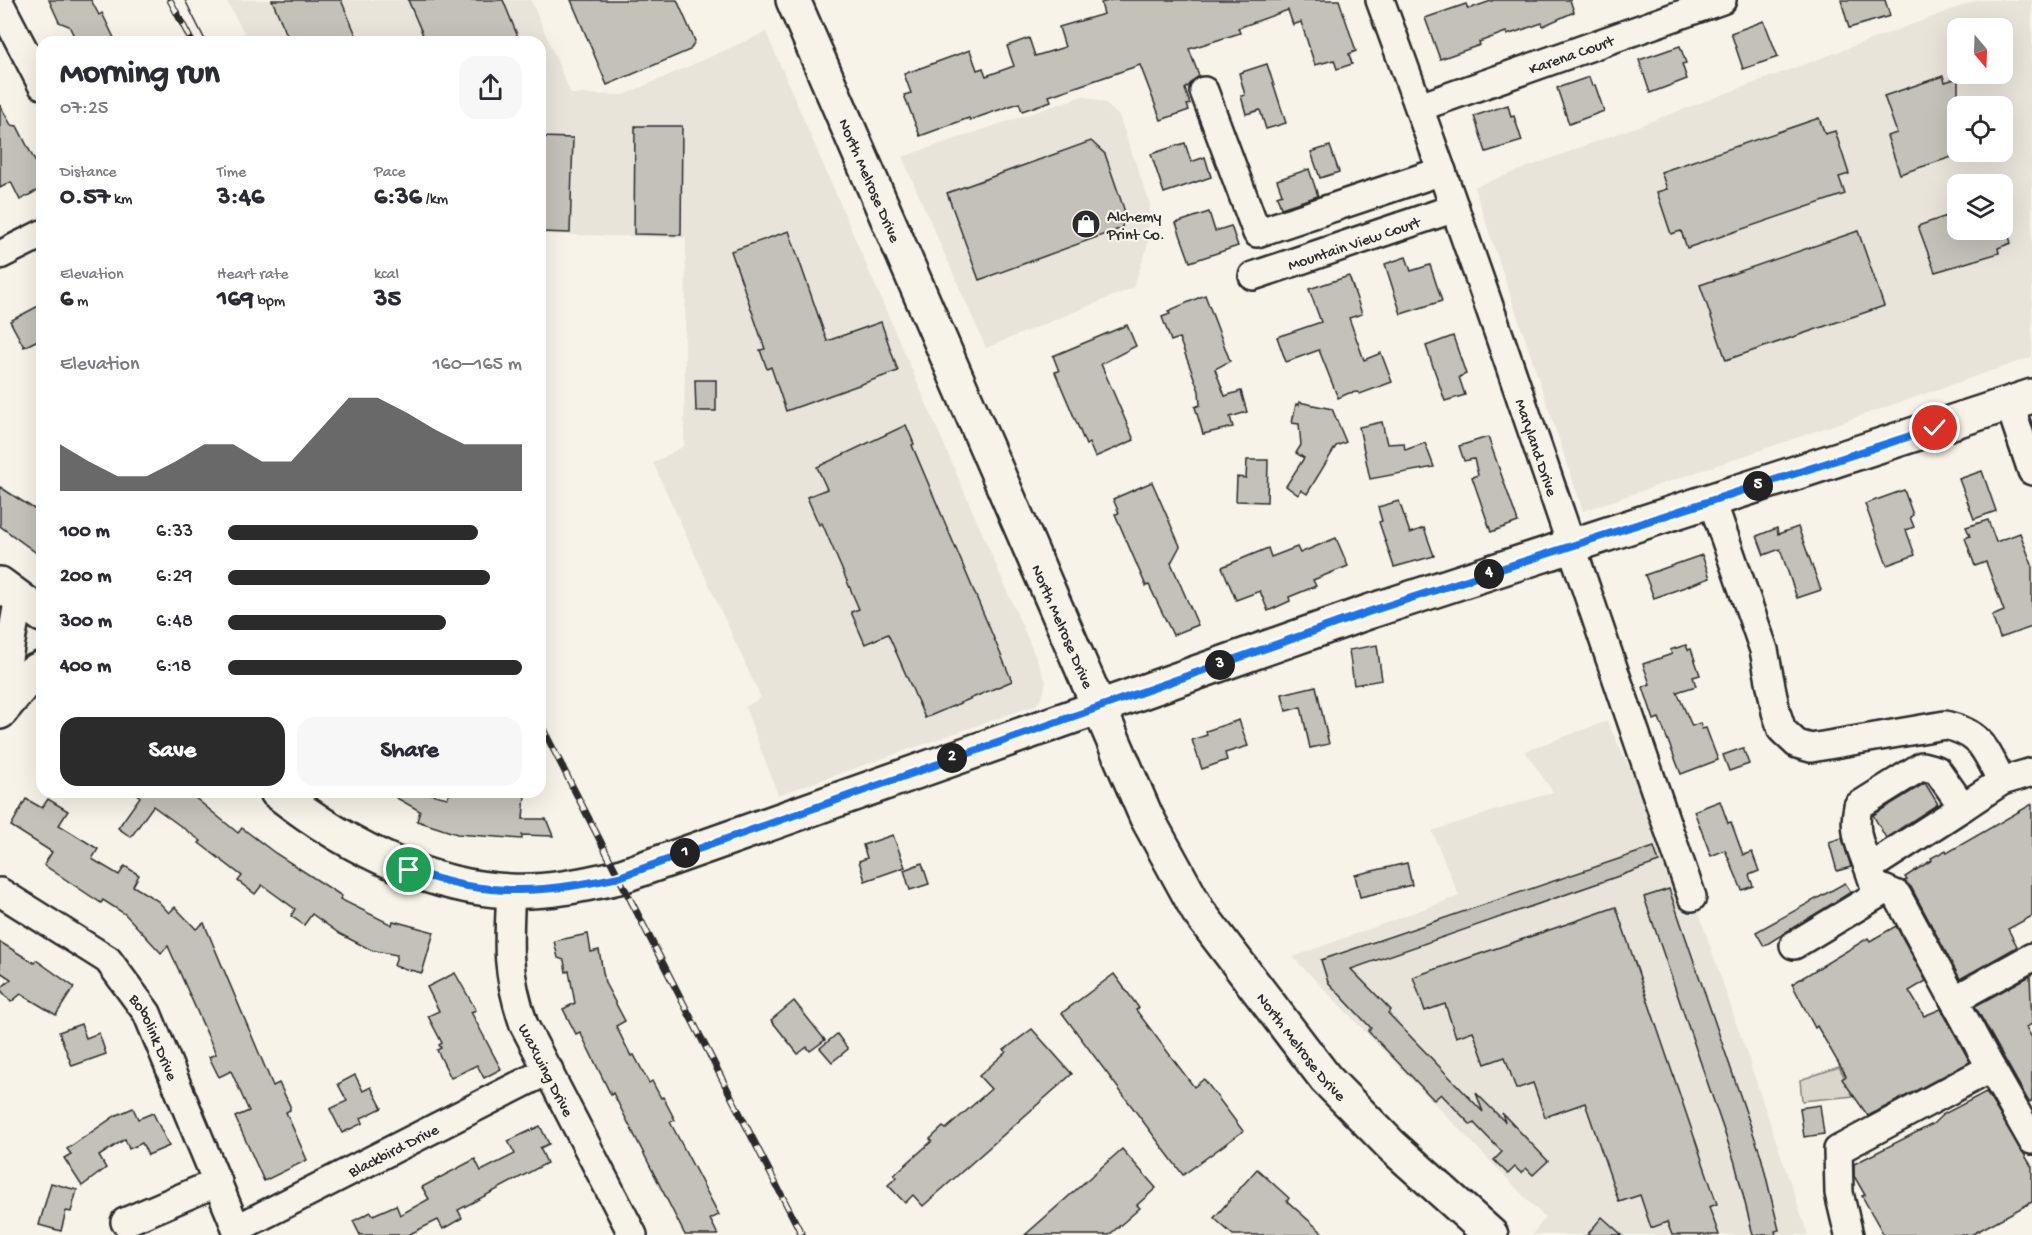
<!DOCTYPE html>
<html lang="en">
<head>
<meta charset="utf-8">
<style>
  :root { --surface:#fff; --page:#f7f7f7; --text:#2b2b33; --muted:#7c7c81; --accent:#2b2b2b }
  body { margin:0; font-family:"Gochi Hand",sans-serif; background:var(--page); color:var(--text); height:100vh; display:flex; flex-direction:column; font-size:22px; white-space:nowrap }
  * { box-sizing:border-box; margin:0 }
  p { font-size:20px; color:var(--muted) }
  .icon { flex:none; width:33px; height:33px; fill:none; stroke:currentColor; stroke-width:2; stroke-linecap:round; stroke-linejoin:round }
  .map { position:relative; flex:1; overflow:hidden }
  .drawer { position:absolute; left:36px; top:36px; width:510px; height:762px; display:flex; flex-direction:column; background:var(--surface); border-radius:18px; box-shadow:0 6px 24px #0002 }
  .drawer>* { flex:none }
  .needle { width:39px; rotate:161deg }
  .controls { position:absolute; left:1947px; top:18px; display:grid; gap:12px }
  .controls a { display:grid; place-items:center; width:66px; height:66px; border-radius:12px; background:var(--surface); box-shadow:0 6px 24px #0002; font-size:30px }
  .pin { position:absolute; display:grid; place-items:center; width:51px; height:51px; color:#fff; margin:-26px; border:3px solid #fff; border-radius:50%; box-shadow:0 2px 6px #0007 }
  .km { position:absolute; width:30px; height:30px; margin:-15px; border-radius:50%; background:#222; color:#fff; font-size:16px; line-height:30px; text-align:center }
  .round { display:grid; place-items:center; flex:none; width:63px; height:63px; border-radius:18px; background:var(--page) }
  .overview { display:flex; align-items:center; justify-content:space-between; height:102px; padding:0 24px }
  h1 { font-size:33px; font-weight:700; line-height:45px }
  .metrics { display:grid; grid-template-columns:repeat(3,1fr); gap:9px; height:102px; padding:6px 24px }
  .metrics div { display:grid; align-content:center }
  .metrics b { font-size:26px; font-weight:700 }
  .metrics small { font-size:16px; font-weight:400 }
  .metrics p { font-size:16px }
  .chart { height:168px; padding:12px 24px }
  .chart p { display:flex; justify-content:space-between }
  .chart svg { width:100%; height:108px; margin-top:6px; fill:var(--accent); opacity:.7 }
  .primary-button { display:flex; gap:12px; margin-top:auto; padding:12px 24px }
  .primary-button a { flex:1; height:69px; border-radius:18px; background:var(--accent); color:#fff; font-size:24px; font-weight:700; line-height:69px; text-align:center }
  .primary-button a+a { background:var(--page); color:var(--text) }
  ul { padding:0 24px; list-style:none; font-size:20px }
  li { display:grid; grid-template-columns:96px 72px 1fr; align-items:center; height:45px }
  li i { height:15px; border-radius:8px; background:var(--accent) }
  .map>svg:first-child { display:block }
</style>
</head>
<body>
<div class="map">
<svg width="2032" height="1235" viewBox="0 0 2032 1235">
  <rect width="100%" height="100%" fill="#f7f3e8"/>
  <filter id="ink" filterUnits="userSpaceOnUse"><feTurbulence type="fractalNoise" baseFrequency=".0167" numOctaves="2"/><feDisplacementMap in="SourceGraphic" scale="12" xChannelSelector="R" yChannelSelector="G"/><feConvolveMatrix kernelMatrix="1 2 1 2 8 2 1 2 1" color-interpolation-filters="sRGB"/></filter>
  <g filter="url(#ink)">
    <!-- built -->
    <g fill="#e8e4da" fill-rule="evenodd">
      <polygon points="226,0 531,0 571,94 624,95 766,32 1046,681 1043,695 1036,705 778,795 745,707 761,698 653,463 684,446 686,238 540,234 540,42 249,42"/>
      <path d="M1978 0H2032V357L1583 511 1474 187ZM1958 28H2002V74H1958ZM1958 106H2002V152H1958ZM1958 184H2002V230H1958Z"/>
      <polygon points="1083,96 1105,103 1119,116 1150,204 1147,248 1133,288 986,348 902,157"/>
      <polygon points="1607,721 1698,910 1808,1235 1532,1235 1545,1218 1293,957 1459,896 1432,831 1553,792 1525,751"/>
    </g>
    <!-- green -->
    <polygon fill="#dad6cc" stroke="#82807c" stroke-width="1.5" points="1839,1067 1854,1096 1802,1101 1800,1080"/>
    <!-- building -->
    <g fill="#c4c1b9" stroke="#2b2b2b" stroke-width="1.5">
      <polygon points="49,0 91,0 99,15 102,13 116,42 77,42 69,26 59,22"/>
      <polygon points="272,0 341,0 359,42 290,42"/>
      <polygon points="408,0 503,0 520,42 426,42"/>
      <polygon points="571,0 677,0 695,41 690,50 607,85"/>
      <polygon points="1112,0 1339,0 1356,51 1349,54 1352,64 1337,69 1334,60 1315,65 1301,22 1293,25 1288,10 1238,28 1240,33 1189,49 1199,76 1185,89 1190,104 1187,105 1189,110 1161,120 1140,65 1049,96 1051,101 1022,111 1019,103 970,120 969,118 920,136 904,95 911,93 904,74 970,50 977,70 983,68 986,76 1014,66 1007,46 1029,38 1035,56 1065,47 1059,27 1104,14 1101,3"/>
      <polygon points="1494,0 1570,0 1574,12 1543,26 1542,23 1507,35 1506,32 1479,42 1480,45 1440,59 1425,18 1466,4 1468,9"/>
      <polygon points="1841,0 1885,0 1890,16 1849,28"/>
      <polygon points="1764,21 1778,57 1743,69 1731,33"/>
      <polygon points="1680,46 1686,63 1682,64 1687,79 1650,93 1639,60"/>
      <polygon points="1267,64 1286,123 1266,129 1260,110 1246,114 1241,96 1245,95 1239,73"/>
      <polygon points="1943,76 1945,82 1958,78 1958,155 1900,174 1887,136 1897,133 1884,96"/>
      <polygon points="1589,77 1592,86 1595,85 1604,111 1569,124 1557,88"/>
      <polygon points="0,105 11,125 17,126 42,175 42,188 20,200 11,182 0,188"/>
      <polygon points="1508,105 1511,117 1514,116 1522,141 1486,152 1474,116"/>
      <polygon points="1819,118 1825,134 1835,131 1849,174 1839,177 1845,194 1687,248 1681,231 1671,234 1657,192 1667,189 1661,172"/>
      <polygon points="635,126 682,126 681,235 634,234"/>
      <polygon points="540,137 573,138 570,233 540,232"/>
      <polygon points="1091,141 1105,154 1124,209 1122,228 979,280 947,193"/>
      <polygon points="1185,143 1191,162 1205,157 1211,177 1164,193 1151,154"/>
      <polygon points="1330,146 1339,172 1320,178 1311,152"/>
      <polygon points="1309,169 1318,196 1281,208 1277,196 1282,194 1277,180"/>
      <polygon points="1209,212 1215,231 1231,226 1238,246 1190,262 1176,223"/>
      <polygon points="1958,212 1958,230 2007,230 2011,243 1998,248 1999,253 1935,272 1918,226"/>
      <polygon points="789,231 827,341 881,322 898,371 786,411 771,367 767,369 760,350 765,349 731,251"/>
      <polygon points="1858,231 1884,306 1726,360 1700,285"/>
      <polygon points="1406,257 1411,271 1430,265 1442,301 1401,314 1385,264"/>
      <polygon points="1349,276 1362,314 1349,318 1364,360 1381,353 1392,382 1360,394 1358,392 1349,393 1338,398 1319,350 1286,362 1277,337 1321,322 1309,289"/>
      <polygon points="1205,295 1230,361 1215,369 1225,396 1241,391 1247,412 1230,417 1233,427 1203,434 1195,407 1200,405 1199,391 1179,338 1171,341 1162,317 1170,314 1168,311"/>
      <polygon points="42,304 42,338 24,347 10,321"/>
      <polygon points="1127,325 1136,346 1101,364 1134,440 1095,457 1089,443 1086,445 1055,372 1059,371 1053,356"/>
      <polygon points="1453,336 1466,374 1459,377 1465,395 1445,401 1426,346"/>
      <polygon points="695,380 716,380 716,411 696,411"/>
      <polygon points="1299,402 1332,409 1346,442 1336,446 1307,494 1301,490 1298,495 1286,486 1304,458 1296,453 1301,445 1299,424 1292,423 1296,404 1299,405"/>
      <polygon points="1382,422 1387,444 1404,443 1405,450 1425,443 1434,467 1370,479 1359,427"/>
      <polygon points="906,425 914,444 912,445 1012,681 925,718 888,634 865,644 851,612 859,609 822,523 819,525 807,497 827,489 817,467"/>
      <polygon points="1488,437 1518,522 1491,532 1472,477 1478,475 1474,459 1464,461 1459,446"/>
      <polygon points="1247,460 1268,460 1267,502 1236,501 1237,477 1246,478"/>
      <polygon points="1982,471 1996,511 1974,519 1959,479"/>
      <polygon points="1152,482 1180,546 1171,563 1198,625 1173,635 1149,585 1146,586 1115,514 1119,513 1113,499"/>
      <polygon points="0,487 42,514 42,557 0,526"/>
      <polygon points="1904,490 1913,515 1910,517 1914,527 1906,530 1915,555 1887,565 1865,504"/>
      <polygon points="1399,501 1410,533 1424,528 1434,556 1394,567 1379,522 1382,521 1378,507"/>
      <polygon points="1988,520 1996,542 2020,533 2032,565 2032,627 2000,638 1992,616 2004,611 1986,562 1975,566 1965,538 1970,536 1966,527"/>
      <polygon points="1798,527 1821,590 1797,598 1780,549 1764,555 1757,536 1777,528 1778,534"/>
      <polygon points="1336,538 1348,566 1313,580 1316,586 1289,597 1290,601 1268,611 1260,591 1236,600 1222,567 1268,548 1271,557 1297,547 1300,553"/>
      <polygon points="1702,555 1710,578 1654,598 1645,575"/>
      <polygon points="1377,645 1382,680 1354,685 1349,650"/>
      <polygon points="1686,645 1688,650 1691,649 1700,675 1693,677 1696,686 1677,692 1692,726 1700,723 1702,729 1706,728 1718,760 1681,774 1659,718 1654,720 1643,687 1650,684 1643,664 1672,654 1670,650"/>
      <polygon points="1316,686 1329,744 1310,748 1301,707 1286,711 1282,694"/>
      <polygon points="1239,720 1248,746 1225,753 1227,760 1202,769 1192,740 1207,735 1206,731"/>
      <polygon points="1743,748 1749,764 1729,771 1723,755"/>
      <polygon points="1925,783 1938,804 1886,838 1873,815"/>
      <polygon points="134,792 188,792 238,833 242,828 275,853 342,896 340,899 392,925 393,921 434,932 422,973 394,966 397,955 371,950 340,934 312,914 304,925 291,916 295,909 262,885 255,894 238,881 242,876 199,843 201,841 153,806 131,837 118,828 140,797"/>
      <polygon points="386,792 423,792 447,798 451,792 525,795 523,819 546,819 553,836 522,835 522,839 457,834 417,821 420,811"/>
      <polygon points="26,799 42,808 48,799 68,811 59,825 98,849 92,859 119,875 125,866 139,875 133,886 158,901 169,913 175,907 196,929 204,923 273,1086 279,1083 290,1106 290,1110 286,1112 307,1160 264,1181 235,1117 249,1111 231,1071 219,1077 209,1057 216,1054 168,946 161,953 125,914 103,900 101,903 44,865 52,852 11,826"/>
      <polygon points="1720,801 1728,823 1731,822 1743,855 1752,852 1759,871 1749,875 1753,886 1742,890 1725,850 1711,856 1694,811"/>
      <polygon points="2032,804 2032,916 2008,929 2017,946 2015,948 1960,979 1911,887 1904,881 1907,880 1905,877 1932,860 1931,858 1946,850 1947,853"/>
      <polygon points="893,835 905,867 865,881 859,861 867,858 863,845"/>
      <polygon points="1842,838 1851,867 1837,871 1829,842"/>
      <polygon points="1654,847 1659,862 1351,969 1391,1010 1388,1013 1483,1112 1476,1093 1505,1122 1502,1113 1548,1161 1533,1175 1526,1168 1521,1173 1515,1167 1508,1174 1494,1160 1502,1152 1474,1123 1471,1125 1441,1094 1434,1100 1368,1031 1371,1028 1328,982 1321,960"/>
      <polygon points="922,863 929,884 910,890 904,870"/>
      <polygon points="1407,863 1412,885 1360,897 1355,875"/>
      <polygon points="1845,883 1851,892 1764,946 1756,932"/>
      <polygon points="1669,889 1761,1156 1779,1230 1775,1231 1776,1235 1753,1235 1735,1163 1644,897"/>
      <polygon points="1616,907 1717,1204 1709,1207 1719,1235 1672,1235 1667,1222 1651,1228 1640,1195 1619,1202 1585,1103 1545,1117 1533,1083 1516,1089 1505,1057 1485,1064 1473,1031 1456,1037 1445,1004 1425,1011 1413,977"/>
      <polygon points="1896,926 1926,981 1909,991 1924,1016 1941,1009 1970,1062 1868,1116 1842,1079 1846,1076 1817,1026 1815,1028 1792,984 1868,938 1870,941"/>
      <polygon points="588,934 591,952 599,950 605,983 625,1021 616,1026 631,1056 634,1055 649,1083 652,1081 661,1098 663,1097 675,1120 670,1122 719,1215 710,1219 718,1235 685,1235 613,1093 611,1095 580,1032 576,1034 563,1009 575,1003 569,971 566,972 564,960 558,958 554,941"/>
      <polygon points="0,942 34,963 36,960 74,987 56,1015 21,994 11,1002 0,989 11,979 0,972"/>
      <polygon points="455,973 476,1010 471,1012 501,1069 484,1078 477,1065 451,1078 437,1050 441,1048 439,1045 442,1043 428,1016 439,1011 427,987"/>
      <polygon points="1114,974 1139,1008 1136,1010 1194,1087 1204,1079 1243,1131 1183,1175 1062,1013"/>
      <polygon points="2030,976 2032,1024 2026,1027 2032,1038 2032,1101 2029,1102 1975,1006"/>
      <polygon points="794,1001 825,1040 810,1051 807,1047 798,1054 771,1020"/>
      <polygon points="81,1024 86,1038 99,1033 106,1054 72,1066 59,1032"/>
      <polygon points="1032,1029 1072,1074 923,1206 913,1195 905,1203 888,1185 897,1177 894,1175 932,1141 930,1139 943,1127 946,1129 991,1089 979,1076 1006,1052 1004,1050"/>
      <polygon points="837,1034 848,1049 832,1062 820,1048"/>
      <polygon points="355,1075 363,1091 371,1087 382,1108 361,1118 363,1123 342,1133 330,1109 347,1101 338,1084"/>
      <polygon points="1986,1092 2032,1167 2032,1202 1971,1235 1884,1235 1862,1196 1865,1195 1854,1176 1854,1164 1933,1124 1942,1115"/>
      <polygon points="1820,1105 1824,1134 1804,1137 1800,1108"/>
      <polygon points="133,1108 138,1119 153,1113 169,1146 148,1155 142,1143 129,1149 125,1139 99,1156 106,1168 82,1186 64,1158 71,1154 67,1149 115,1116"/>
      <polygon points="540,1126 549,1144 540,1148 547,1163 458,1210 462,1218 443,1229 438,1220 408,1235 360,1235 353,1221 371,1212 373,1215 396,1205 400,1215 429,1199 422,1187 475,1159 481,1171 515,1154 508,1141"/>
      <polygon points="1122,1149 1156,1188 1137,1205 1140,1208 1109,1235 1025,1235"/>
      <polygon points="1257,1169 1289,1198 1287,1201 1325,1235 1233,1235 1214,1218"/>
      <polygon points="51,1183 77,1190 71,1212 66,1211 61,1231 39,1225"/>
      <polygon points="1602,1217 1622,1235 1587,1235"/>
    </g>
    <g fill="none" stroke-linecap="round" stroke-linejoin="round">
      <!-- minor casing -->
      <g stroke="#2b2b2b" stroke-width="32">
        <g id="minor">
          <path id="s1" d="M1380 0C1489 297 1588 598 1692 897"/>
          <polyline points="0,4 42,85"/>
          <polyline points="1204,91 1257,233 1442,171"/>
          <path id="s2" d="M1420 107 1722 0"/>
          <polyline points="0,255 42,234"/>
          <path id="s3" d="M1253 276 1455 208"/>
          <polyline points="2009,403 2032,471"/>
          <path d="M1712 501 1764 650 1776 712 1782 730 1797 744 1811 748 1945 725C1983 734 1984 749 2002 781"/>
          <polyline points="0,702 19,597"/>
          <polyline points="1870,867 1963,807"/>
          <path id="s4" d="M511 891C508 946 506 972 524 1025L633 1235"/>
          <path id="s5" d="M0 892 108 960 147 1013 239 1235"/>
          <polyline points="1794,945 1885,890"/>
          <polyline points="1954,1000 2032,957"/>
          <polyline points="1991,1068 2032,1140"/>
          <polyline points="125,1222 218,1182"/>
          <path id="s6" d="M236 1229 549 1070"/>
          <path d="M1849 1235 1839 1193 1838 1150 1991 1068 1897 895 1874 885C1866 854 1851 839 1858 806L1922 766 1937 770 1963 807 2002 781 2032 772"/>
        </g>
      </g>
      <!-- major casing -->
      <g stroke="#2b2b2b" stroke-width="38">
        <g id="major">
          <path id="s7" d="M793 0 1146 816 1198 911 1326 1079 1392 1146 1491 1235"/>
          <polyline points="0,584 42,615"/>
          <polyline points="0,712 33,672 42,668"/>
          <path d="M277 792C344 844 423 887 510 891 546 893 583 885 619 877L1368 612 2032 396"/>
        </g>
      </g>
      <!-- minor -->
      <use href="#minor" stroke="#f7f3e8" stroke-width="27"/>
      <!-- major -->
      <use href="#major" stroke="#f7f3e8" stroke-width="33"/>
      <!-- tram -->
      <g stroke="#2b2b2b" stroke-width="1.5">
        <polyline points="185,0 206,42"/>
        <polyline points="540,722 548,739"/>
      </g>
      <!-- rail casing -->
      <g stroke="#2b2b2b" stroke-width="7">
        <g id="rail">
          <polyline points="170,0 192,42"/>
          <polyline points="540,723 802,1235"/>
        </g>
      </g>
      <!-- rail -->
      <use href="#rail" stroke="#f7f3e8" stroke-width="4.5" stroke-dasharray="14" stroke-linecap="butt"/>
    </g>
  </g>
  <g fill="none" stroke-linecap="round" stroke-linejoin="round" filter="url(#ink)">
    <!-- route casing -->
    <g stroke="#fff" stroke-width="12">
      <path id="route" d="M409 870C428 876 448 883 467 886 519 895 568 888 619 877L1368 612 1935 428"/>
    </g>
    <!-- route -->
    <use href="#route" stroke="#1a73e8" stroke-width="8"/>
  </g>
  <!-- icons -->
  <defs>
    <g id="shop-disc" transform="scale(1.5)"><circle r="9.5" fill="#2b2b2b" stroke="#f7f3e8"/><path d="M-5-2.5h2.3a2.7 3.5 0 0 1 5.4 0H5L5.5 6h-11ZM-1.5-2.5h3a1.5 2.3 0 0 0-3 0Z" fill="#fff"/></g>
  </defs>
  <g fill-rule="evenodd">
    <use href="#shop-disc" x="1086" y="224"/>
  </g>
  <g text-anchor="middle" stroke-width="4.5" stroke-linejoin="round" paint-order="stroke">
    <!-- street labels -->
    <g font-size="16" fill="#2b2b2b" stroke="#f7f3e8">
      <text dy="6" stroke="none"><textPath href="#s2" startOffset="160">Karena Court</textPath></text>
      <text dy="6" stroke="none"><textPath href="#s7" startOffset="196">North Melrose Drive</textPath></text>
      <text dy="6" stroke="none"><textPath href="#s3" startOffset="106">Mountain View Court</textPath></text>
      <text dy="6" stroke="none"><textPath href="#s1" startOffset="474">Maryland Drive</textPath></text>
      <text dy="6" stroke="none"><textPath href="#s7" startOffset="682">North Melrose Drive</textPath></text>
      <text dy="6" stroke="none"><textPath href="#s5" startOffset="218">Bobolink Drive</textPath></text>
      <text dy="6" stroke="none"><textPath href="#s7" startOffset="1168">North Melrose Drive</textPath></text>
      <text dy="6" stroke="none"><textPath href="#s4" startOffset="186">Waxwing Drive</textPath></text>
      <text dy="6" stroke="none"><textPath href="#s6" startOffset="176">Blackbird Drive</textPath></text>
    </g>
    <!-- poi labels -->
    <g font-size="16" fill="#2b2b2b" stroke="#f7f3e8" text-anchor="start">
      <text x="1107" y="221">Alchemy<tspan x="1107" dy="18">Print Co.</tspan></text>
    </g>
  </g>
</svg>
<div class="controls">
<a><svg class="needle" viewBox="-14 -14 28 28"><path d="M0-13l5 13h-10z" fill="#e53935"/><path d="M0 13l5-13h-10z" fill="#7c7c81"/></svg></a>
<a><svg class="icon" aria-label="locate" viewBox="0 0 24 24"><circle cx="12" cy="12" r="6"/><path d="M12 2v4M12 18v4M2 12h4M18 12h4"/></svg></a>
<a><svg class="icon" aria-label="layers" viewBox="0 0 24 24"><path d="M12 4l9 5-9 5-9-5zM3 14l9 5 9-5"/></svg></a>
</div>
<div class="pin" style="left:409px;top:870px;background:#1e9e55"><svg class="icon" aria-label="arrive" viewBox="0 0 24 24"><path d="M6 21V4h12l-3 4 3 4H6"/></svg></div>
<div class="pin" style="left:1935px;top:428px;background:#d93025"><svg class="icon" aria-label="check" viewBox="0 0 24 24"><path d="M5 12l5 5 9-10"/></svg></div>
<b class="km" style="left:685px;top:853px">1</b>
<b class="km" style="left:952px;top:758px">2</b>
<b class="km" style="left:1220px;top:665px">3</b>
<b class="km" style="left:1489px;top:574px">4</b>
<b class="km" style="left:1758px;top:486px">5</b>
<section class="drawer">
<div class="overview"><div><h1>Morning run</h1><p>07:25</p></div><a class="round"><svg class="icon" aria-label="share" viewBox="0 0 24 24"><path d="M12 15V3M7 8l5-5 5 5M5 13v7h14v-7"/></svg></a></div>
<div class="metrics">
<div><p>Distance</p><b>0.57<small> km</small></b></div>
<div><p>Time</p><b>3:46</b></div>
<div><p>Pace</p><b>6:36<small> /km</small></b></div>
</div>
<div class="metrics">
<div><p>Elevation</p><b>6<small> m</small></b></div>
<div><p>Heart rate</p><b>169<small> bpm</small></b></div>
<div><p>kcal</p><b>35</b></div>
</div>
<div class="chart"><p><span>Elevation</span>160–165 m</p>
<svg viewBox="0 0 160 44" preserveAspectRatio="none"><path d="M0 44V25L10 32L20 38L30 38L40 32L50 25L60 25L70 32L80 32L90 19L100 6L110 6L120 12L130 19L140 25L150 25L160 25V44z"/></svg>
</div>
<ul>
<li><b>100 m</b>6:33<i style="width:85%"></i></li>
<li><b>200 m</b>6:29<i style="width:89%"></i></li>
<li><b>300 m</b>6:48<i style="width:74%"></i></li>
<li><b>400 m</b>6:18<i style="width:100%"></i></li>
</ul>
<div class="primary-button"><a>Save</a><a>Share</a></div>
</section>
</div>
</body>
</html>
